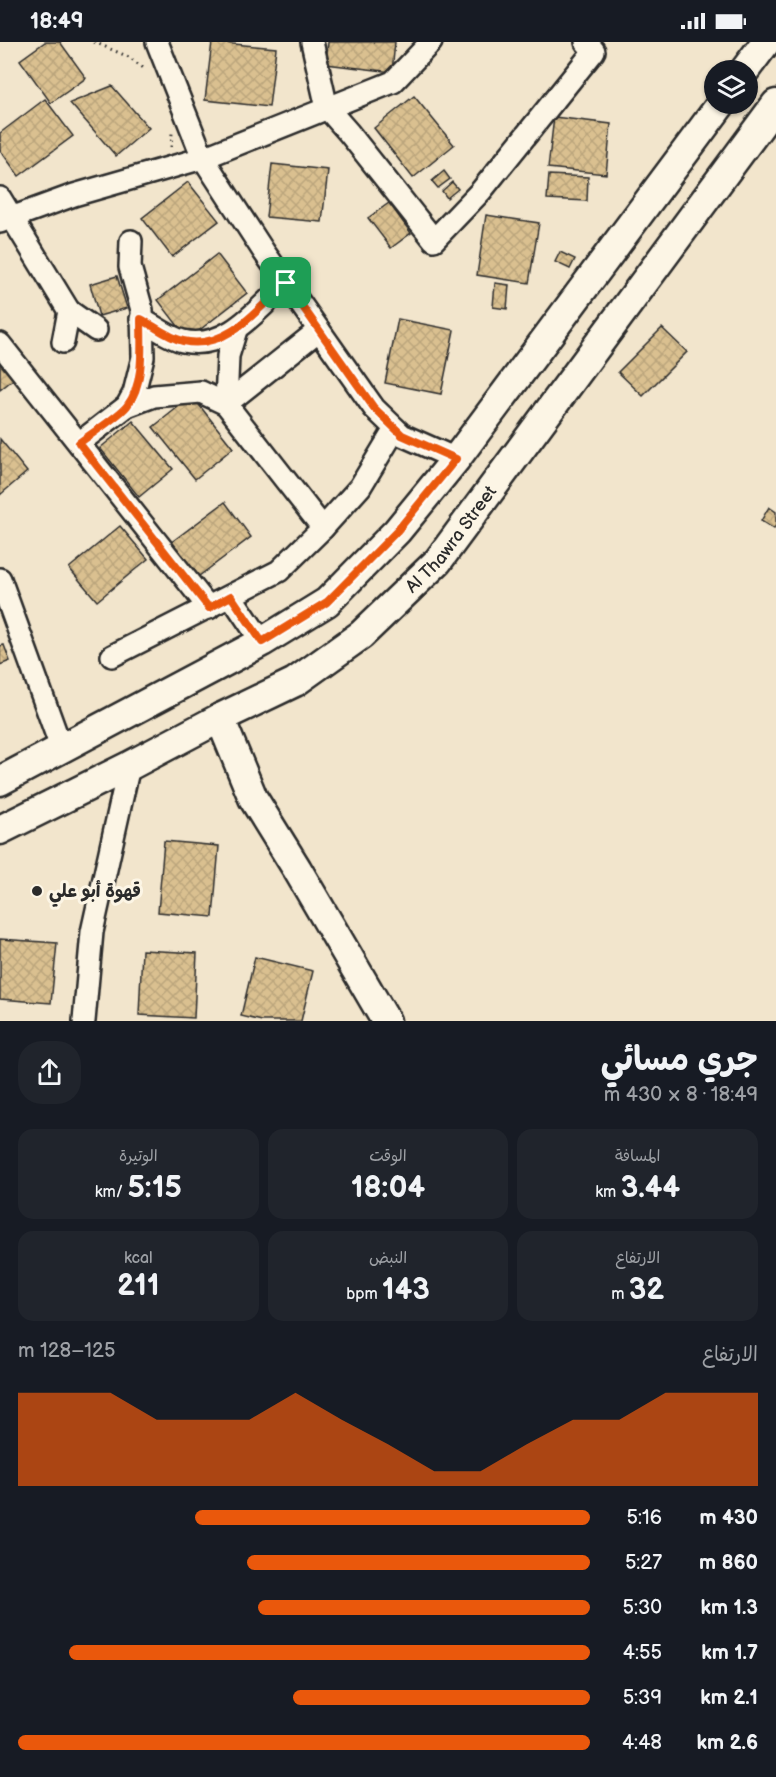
<!DOCTYPE html>
<html lang="ar">
<head>
<meta charset="utf-8">
<style>
  :root { --surface:#171b24; --page:#20242c; --text:#f1f3f6; --muted:#9ea1a6; --accent:#ea580c }
  body { margin:0; font-family:"Balsamiq Sans","Playpen Sans Arabic",sans-serif; background:var(--page); color:var(--text); direction:rtl; height:100vh; display:flex; flex-direction:column; font-size:22px; white-space:nowrap }
  * { box-sizing:border-box; margin:0 }
  p { font-size:20px; color:var(--muted) }
  .icon { flex:none; width:33px; height:33px; fill:none; stroke:currentColor; stroke-width:2; stroke-linecap:round; stroke-linejoin:round }
  .map { position:relative; height:979px; overflow:hidden; direction:ltr }
  .side { display:flex; flex-direction:column; background:var(--surface); flex:1 }
  .side>* { flex:none }
  .buttons { position:absolute; left:704px; top:18px; display:grid; gap:12px }
  .buttons a { display:grid; place-items:center; width:54px; height:54px; border-radius:50%; background:var(--surface); box-shadow:0 2px 4px #0004; font-size:30px }
  .pin { position:absolute; display:grid; place-items:center; width:51px; height:51px; color:#fff; margin:-26px; border-radius:12px; box-shadow:0 3px 9px #0006 }
  .round { display:grid; place-items:center; flex:none; width:63px; height:63px; border-radius:24px; background:var(--page) }
  .head { display:flex; align-items:center; justify-content:space-between; height:102px; padding:0 18px }
  h1 { font-size:33px; font-weight:700; line-height:45px }
  .stats { display:grid; grid-template-columns:repeat(3,1fr); gap:9px; height:102px; padding:6px 18px }
  .stats div { display:grid; align-content:center; border-radius:15px; background:var(--page); text-align:center }
  .stats b { font-size:30px; font-weight:700 }
  .stats small { font-size:16px; font-weight:400 }
  .stats p { font-size:16px }
  .chart { height:168px; padding:12px 18px }
  .chart p { display:flex; justify-content:space-between }
  .chart svg { width:100%; height:108px; margin-top:6px; fill:var(--accent); opacity:.7 }
  ul { padding:0 18px; list-style:none; font-size:20px }
  li { display:grid; grid-template-columns:96px 72px 1fr; align-items:center; height:45px }
  li i { height:15px; border-radius:8px; background:var(--accent) }
  .status { display:flex; justify-content:space-between; align-items:center; height:42px; padding:0 30px; background:var(--surface); direction:ltr }
  .status svg { height:16px; fill:currentColor }
  .map>svg:first-child { display:block }
</style>
</head>
<body>
<div class="status"><b>18:49</b><svg viewBox="0 0 49 12"><path d="M0 12V9h3v3zM5 12V6h3v6zM10 12V3h3v9zM15 12V0h3v12zM26 1h20v11H26zM47 4h2v5h-2z"/></svg></div>
<div class="map">
<svg width="776" height="979" viewBox="0 0 776 979">
  <defs>
    <pattern id="building-cross-hatch" width="8" height="8" patternUnits="userSpaceOnUse" patternTransform="scale(1.5)"><rect width="8" height="8" fill="#dac090"/><path d="M0 0l8 8M0 8l8-8" fill="none" stroke="#bba57c"/></pattern>
  </defs>
  <rect width="100%" height="100%" fill="#f2e5cc"/>
  <filter id="ink" filterUnits="userSpaceOnUse"><feTurbulence type="fractalNoise" baseFrequency=".0167" numOctaves="2"/><feDisplacementMap in="SourceGraphic" scale="12" xChannelSelector="R" yChannelSelector="G"/><feConvolveMatrix kernelMatrix="1 2 1 2 8 2 1 2 1" color-interpolation-filters="sRGB"/></filter>
  <g filter="url(#ink)">
    <!-- building -->
    <g fill="url(#building-cross-hatch)" stroke="#2b2b2b" stroke-width="1.5">
      <polygon points="45,0 60,0 86,36 51,61 20,18"/>
      <polygon points="212,0 276,6 269,65 205,58"/>
      <polygon points="328,0 395,0 392,30 326,22"/>
      <polygon points="112,44 149,86 116,114 70,61"/>
      <polygon points="414,54 454,103 413,136 374,86"/>
      <polygon points="45,57 73,94 19,134 0,108 0,91"/>
      <polygon points="554,75 611,82 606,132 548,126"/>
      <polygon points="272,122 328,128 322,180 266,175"/>
      <polygon points="444,129 450,137 438,146 432,139"/>
      <polygon points="549,133 588,135 587,159 547,157"/>
      <polygon points="188,140 219,179 172,215 142,176"/>
      <polygon points="452,140 458,147 447,156 442,149"/>
      <polygon points="389,161 411,191 391,206 368,176"/>
      <polygon points="486,173 539,181 529,241 477,233"/>
      <polygon points="560,210 575,217 570,227 555,220"/>
      <polygon points="217,212 247,251 188,297 158,258"/>
      <polygon points="117,234 127,266 99,274 90,242"/>
      <polygon points="495,241 509,243 507,267 493,265"/>
      <polygon points="398,277 454,288 441,352 385,341"/>
      <polygon points="662,286 687,310 643,354 618,330"/>
      <polygon points="0,317 15,336 0,348"/>
      <polygon points="192,354 233,406 195,437 153,385"/>
      <polygon points="133,379 173,427 139,455 100,406"/>
      <polygon points="0,397 27,430 0,453"/>
      <polygon points="225,460 251,495 195,537 169,502"/>
      <polygon points="769,465 776,470 776,483 774,487 761,479"/>
      <polygon points="120,484 148,517 97,559 69,526"/>
      <polygon points="4,603 10,619 0,623 0,604"/>
      <polygon points="164,799 219,804 213,875 158,870"/>
      <polygon points="0,897 57,901 51,961 0,957"/>
      <polygon points="142,908 197,911 194,976 139,973"/>
      <polygon points="255,915 313,929 301,979 262,979 241,974"/>
    </g>
    <g fill="none" stroke-linecap="round" stroke-linejoin="round">
      <!-- street casing -->
      <g stroke="#2b2b2b" stroke-width="26">
        <g id="street">
          <polyline points="157,0 203,116 393,40 431,0"/>
          <polyline points="312,0 327,66 349,91 434,198 481,149 594,9 586,0"/>
          <polyline points="0,156 69,269 63,300"/>
          <polyline points="0,180 74,153 203,116 264,210 374,366 402,393 456,417"/>
          <polyline points="69,269 96,288"/>
          <path d="M141 277C154 284 169 296 183 299 226 309 258 267 286 241"/>
          <polyline points="0,302 209,566"/>
          <polyline points="226,362 319,288"/>
          <polyline points="226,362 228,314 236,288"/>
          <polyline points="127,364 154,354 201,350 226,362 323,486"/>
          <polyline points="79,401 127,364 134,351 143,315 142,268 130,225 131,199"/>
          <polyline points="0,537 62,708"/>
          <polyline points="231,554 262,600"/>
          <polyline points="112,614 279,529 323,486 360,445 395,387"/>
          <polyline points="84,979 92,890 129,724"/>
        </g>
      </g>
      <!-- secondary casing -->
      <g stroke="#2b2b2b" stroke-width="33">
        <g id="secondary">
          <polyline points="745,28 766,0"/>
          <polyline points="220,676 253,756 297,827 386,979"/>
          <polyline points="0,739 262,600 327,560 397,489 456,417 721,62"/>
          <path id="s1" d="M0 788 129 724 220 676 295 640 361 593 438 519 776 62"/>
        </g>
      </g>
      <!-- path -->
      <g stroke="#2b2b2b" stroke-width="3" stroke-dasharray="1.5 4.5" stroke-linecap="butt">
        <polyline points="94,0 129,15 146,28"/>
        <polyline points="171,105 172,91"/>
      </g>
      <!-- street -->
      <use href="#street" stroke="#fcf5e5" stroke-width="21"/>
      <!-- secondary -->
      <use href="#secondary" stroke="#fcf5e5" stroke-width="28"/>
    </g>
  </g>
  <g fill="none" stroke-linecap="round" stroke-linejoin="round" filter="url(#ink)">
    <!-- route casing -->
    <g stroke="#fff" stroke-width="12">
      <path id="route" d="M286 241 374 366 402 393 456 417 397 489 327 560 262 600 231 554 209 566 79 401C92 391 118 375 127 364 145 341 141 303 141 277 154 284 169 296 183 299 226 309 258 267 286 241Z"/>
    </g>
    <!-- route -->
    <use href="#route" stroke="#ea580c" stroke-width="8"/>
  </g>
  <!-- markers -->
  <circle fill="#2b2b2b" stroke="#fcf5e5" stroke-width="2" cx="37" cy="849" r="6"/>
  <g text-anchor="middle" stroke-width="6" stroke-linejoin="round" paint-order="stroke">
    <!-- street labels -->
    <g font-size="18" fill="#2b2b2b" stroke="#fcf5e5">
      <text dy="6" stroke="none"><textPath href="#s1" startOffset="543">Al Thawra Street</textPath></text>
    </g>
    <!-- poi labels -->
    <g font-size="18" font-weight="bold" fill="#2b2b2b" stroke="#fcf5e5" text-anchor="start">
      <text x="49" y="855">قهوة أبو علي</text>
    </g>
  </g>
</svg>
<div class="buttons">
<a><svg class="icon" aria-label="layers" viewBox="0 0 24 24"><path d="M12 4l9 5-9 5-9-5zM3 14l9 5 9-5"/></svg></a>
</div>
<div class="pin" style="left:286px;top:241px;background:#1e9e55"><svg class="icon" aria-label="arrive" viewBox="0 0 24 24"><path d="M6 21V4h12l-3 4 3 4H6"/></svg></div>
</div>
<section class="side">
<div class="head"><div><h1>جري مسائي</h1><p>18:49 · 8 × 430 m</p></div><a class="round"><svg class="icon" aria-label="share" viewBox="0 0 24 24"><path d="M12 15V3M7 8l5-5 5 5M5 13v7h14v-7"/></svg></a></div>
<div class="stats">
<div><p>المسافة</p><b>3.44<small> km</small></b></div>
<div><p>الوقت</p><b>18:04</b></div>
<div><p>الوتيرة</p><b>5:15<small> /km</small></b></div>
</div>
<div class="stats">
<div><p>الارتفاع</p><b>32<small> m</small></b></div>
<div><p>النبض</p><b>143<small> bpm</small></b></div>
<div><p>kcal</p><b>211</b></div>
</div>
<div class="chart"><p><span>الارتفاع</span>125–128 m</p>
<svg viewBox="0 0 160 44" preserveAspectRatio="none"><path d="M0 44V6L10 6L20 6L30 17L40 17L50 17L60 6L70 17L80 27L90 38L100 38L110 27L120 17L130 17L140 6L150 6L160 6V44z"/></svg>
</div>
<ul>
<li><b>430 m</b>5:16<i style="width:69%"></i></li>
<li><b>860 m</b>5:27<i style="width:60%"></i></li>
<li><b>1.3 km</b>5:30<i style="width:58%"></i></li>
<li><b>1.7 km</b>4:55<i style="width:91%"></i></li>
<li><b>2.1 km</b>5:39<i style="width:52%"></i></li>
<li><b>2.6 km</b>4:48<i style="width:100%"></i></li>
</ul>
</section>
</body>
</html>
